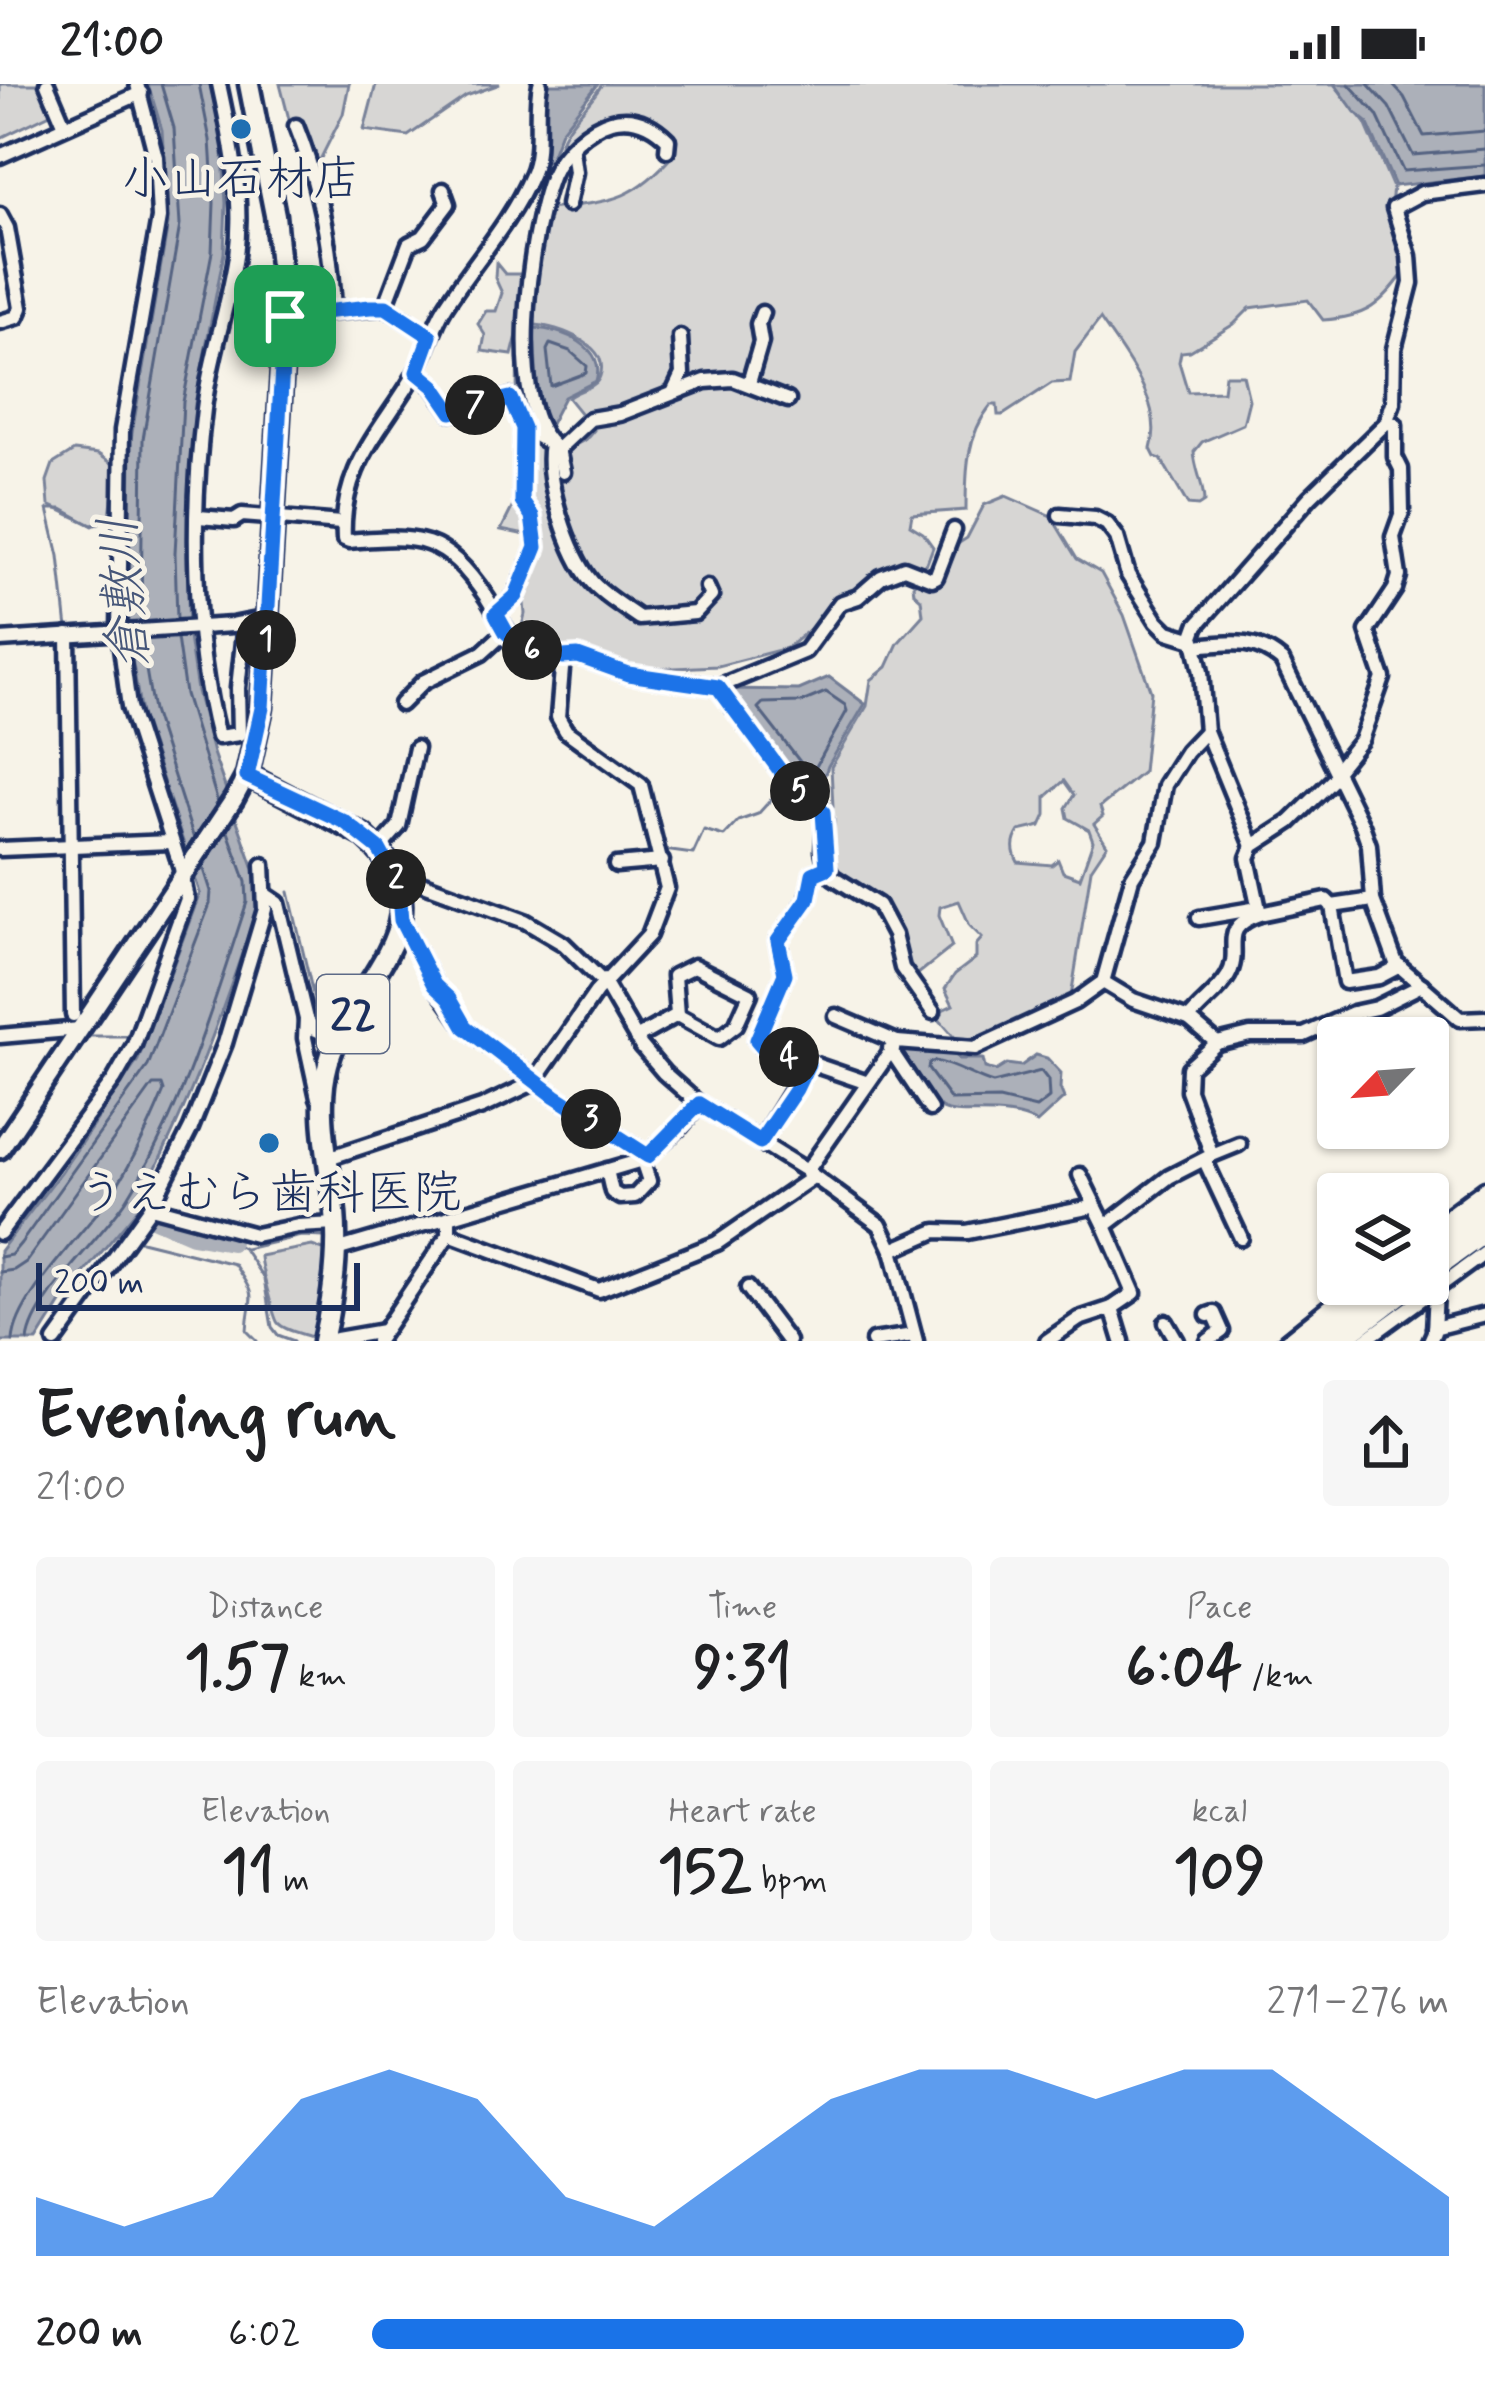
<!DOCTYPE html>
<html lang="en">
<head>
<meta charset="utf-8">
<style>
  :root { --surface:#fff; --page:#f6f6f6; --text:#202124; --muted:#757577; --accent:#1a73e8 }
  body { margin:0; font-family:Mynerve,"Klee One",sans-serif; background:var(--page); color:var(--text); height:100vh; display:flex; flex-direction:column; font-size:45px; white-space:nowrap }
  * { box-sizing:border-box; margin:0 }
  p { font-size:39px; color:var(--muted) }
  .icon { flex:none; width:66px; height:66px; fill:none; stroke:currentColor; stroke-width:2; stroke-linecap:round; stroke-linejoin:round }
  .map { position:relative; height:1257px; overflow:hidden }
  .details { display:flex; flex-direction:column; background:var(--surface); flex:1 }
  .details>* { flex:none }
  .needle { width:78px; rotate:245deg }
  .controls { position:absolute; left:1317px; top:933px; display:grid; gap:24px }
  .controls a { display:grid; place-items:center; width:132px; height:132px; border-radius:12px; background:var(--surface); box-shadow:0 3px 9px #0004; font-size:60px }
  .scale { position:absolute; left:36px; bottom:30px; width:324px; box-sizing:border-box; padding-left:12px; border:6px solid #1b2f5e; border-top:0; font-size:33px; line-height:42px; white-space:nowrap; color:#1b2f5e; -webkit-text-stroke:9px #f7f3e8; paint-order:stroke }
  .pin { position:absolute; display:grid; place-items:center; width:102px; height:102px; color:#fff; margin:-51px; border-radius:24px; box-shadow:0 6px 18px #0006 }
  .km { position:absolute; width:60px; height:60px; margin:-30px; border-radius:50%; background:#222; color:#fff; font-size:33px; line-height:60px; text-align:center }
  .round { display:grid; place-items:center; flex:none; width:126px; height:126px; border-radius:12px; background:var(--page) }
  .summary { display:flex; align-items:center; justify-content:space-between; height:204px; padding:0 36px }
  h1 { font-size:66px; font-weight:800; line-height:90px }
  .stats { display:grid; grid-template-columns:repeat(3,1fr); gap:18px; height:204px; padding:12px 36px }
  .stats div { display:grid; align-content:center; border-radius:12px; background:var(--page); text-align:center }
  .stats b { font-size:60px; font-weight:800 }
  .stats small { font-size:33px; font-weight:400 }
  .stats p { font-size:33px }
  .chart { height:336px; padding:24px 36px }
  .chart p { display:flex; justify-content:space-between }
  .chart svg { width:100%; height:216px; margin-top:12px; fill:var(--accent); opacity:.7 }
  ul { padding:0 36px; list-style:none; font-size:39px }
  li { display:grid; grid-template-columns:192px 144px 1fr; align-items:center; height:90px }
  li i { height:30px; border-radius:15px; background:var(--accent) }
  .status { display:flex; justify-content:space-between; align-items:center; height:84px; padding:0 60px; background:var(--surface); direction:ltr }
  .status svg { height:33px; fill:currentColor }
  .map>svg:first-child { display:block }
</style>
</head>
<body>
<div class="status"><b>21:00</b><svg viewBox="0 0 49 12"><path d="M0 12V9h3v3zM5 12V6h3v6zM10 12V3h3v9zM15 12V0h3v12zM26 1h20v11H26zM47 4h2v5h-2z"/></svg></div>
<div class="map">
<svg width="1485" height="1257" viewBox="0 0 1485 1257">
  <rect width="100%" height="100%" fill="#f7f3e8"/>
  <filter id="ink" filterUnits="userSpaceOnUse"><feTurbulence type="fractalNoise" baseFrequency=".00833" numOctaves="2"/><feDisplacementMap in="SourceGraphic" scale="24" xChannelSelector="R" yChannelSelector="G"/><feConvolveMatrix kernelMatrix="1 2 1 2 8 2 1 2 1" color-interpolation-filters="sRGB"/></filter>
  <g filter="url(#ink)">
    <!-- green -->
    <g fill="#d7d6d4" stroke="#798299" stroke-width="3" fill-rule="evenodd">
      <polygon points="0,0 41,0 52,29 0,54"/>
      <polygon points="280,0 349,0 343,30 316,84 297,38 289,35"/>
      <polygon points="376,0 500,0 466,12 408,52 364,46"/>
      <path d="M602 0H1334L1365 39 1393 104 1390 128 1406 186C1380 222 1367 233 1323 236L1308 216 1250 224 1234 240 1190 267 1181 268 1179 278 1188 308 1223 307 1225 291H1243L1249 316 1243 340 1202 358 1194 368C1195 386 1204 401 1204 418L1198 422 1188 421 1161 375 1155 373 1151 365C1165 319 1124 271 1100 235L1075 268 1070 298 1052 299 1003 331H998L997 321H991C966 352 966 388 966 426L912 430 910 441 923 449 933 463 927 479 920 484 907 479 881 487 787 564 718 582 630 586 520 550 525 530 520 476 529 466 530 452 501 446 513 422 528 408 527 356C555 361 576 371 594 346L568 314C578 305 596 305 600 292 611 261 557 242 535 241L537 186 549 125C608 117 632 119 673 71L671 51 636 29 595 35 558 72C559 42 588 25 602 0Z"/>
      <polygon points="496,179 505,190 521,190 519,228 541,349 527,343 517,312 518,247 512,271 482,267 485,251 478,240 486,227 496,227 502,209 495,194"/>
      <polygon points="74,367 98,370 116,382 110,432 92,441 49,421 47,397 53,380"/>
      <path d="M1006 412 1051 432 1077 475 1101 489 1124 531 1151 608 1143 688 1100 723 1103 732 1094 740 1107 761 1091 785 1071 913 992 952 957 956 937 933 938 928 953 921 945 905 955 890 976 874V861L982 854 970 842 959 817 940 823 939 831 952 863 913 894 881 818 864 803 836 789 827 761 833 723 831 683 867 622 871 596 887 583 898 559 923 531 921 515 914 509 913 501 920 494 931 500 953 463 967 454 984 421ZM1064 697 1074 711 1066 724 1068 734 1089 746 1093 757 1080 794 1063 788 1058 776 1052 781 1018 778C1012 767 1012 758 1019 747L1041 742 1046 731V713Z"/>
      <path d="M312 1162 326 1167 314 1254C304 1250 285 1247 278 1239 274 1235 260 1179 260 1172Z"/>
    </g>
    <!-- water -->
    <g fill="#acb0b9" stroke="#727c95" stroke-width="3">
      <path d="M148 0H210L222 54 226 119 224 169 195 320 187 470 189 553 197 607 213 669 258 796 259 820C224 923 190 1023 138 1118L141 1121 67 1209 37 1257H0V1167L61 1088 138 976 200 809 141 630 129 556 131 355 168 140 162 46Z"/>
      <polygon points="546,0 598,0 561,47 549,78 541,72"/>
      <polygon points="1335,0 1485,0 1485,92 1395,102 1367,38 1355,28"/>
      <path d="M534 244C562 245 607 263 596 297L564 313 550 340 545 337 537 302Z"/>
      <polygon points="829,593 865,620 828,682 824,693 826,719 799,699 730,612 728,605 799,606"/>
      <path d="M907 963 954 969 959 975H983L985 984 996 987 1007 980 1021 982 1036 971 1047 974 1061 989 1060 1004 1064 1014 1037 1039C1007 1021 956 1035 941 1024 925 1011 913 984 901 966Z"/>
    </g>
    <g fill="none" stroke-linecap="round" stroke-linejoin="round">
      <!-- shore -->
      <g stroke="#556382" stroke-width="3">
        <polyline points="1349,0 1377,31 1403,87 1485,81"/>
        <polyline points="1368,0 1389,23 1413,71 1485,65"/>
        <polyline points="1392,0 1404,13 1424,52 1485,47"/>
        <polygon points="550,260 570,267 587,282 586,289 551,302 547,266"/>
        <polyline points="177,536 175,469 183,318 212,168 214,119 210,56 199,0"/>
        <polyline points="141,538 143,355 180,141 174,44 161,0"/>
        <polyline points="177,554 185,610 218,719"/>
        <polyline points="141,556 153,627 194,755"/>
        <polygon points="826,608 845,621 847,627 814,686 808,688 758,624 763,619 802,618"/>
        <path d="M935 977C956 981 973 993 993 999L1041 987 1048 996 1049 1014 1036 1024 999 1015 951 1016 928 985 929 979Z"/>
        <polyline points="0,1173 11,1171 21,1159 148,982 210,820 211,807 203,782"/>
        <path d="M0 1188 14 1186 26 1178 153 1001H162L164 1007C150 1041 133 1078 112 1109 88 1146 15 1213 13 1257"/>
        <path d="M28 1257C32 1216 103 1152 127 1115 183 1025 214 918 247 818L246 798 227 745"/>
      </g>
      <!-- stream -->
      <g stroke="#727c95" stroke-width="3">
        <polyline points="67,545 59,472 48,425 62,425 93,442 110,434 116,414"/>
        <polyline points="664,766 693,770 704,746 724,752 738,737 758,730 776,710 811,725"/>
        <polyline points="289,808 317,927"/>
        <polyline points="83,952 133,952"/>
        <polyline points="23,956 67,954"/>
        <polyline points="334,1040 337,1068"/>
        <polyline points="339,1077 344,1139"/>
        <path d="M141 1157 234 1180C260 1219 249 1206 247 1247L257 1257"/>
        <polyline points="231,1158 244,1165 264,1195 272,1243 278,1251 294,1257"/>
        <polyline points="245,1165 301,1152 325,1153"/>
        <polyline points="1272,1257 1344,1200"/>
      </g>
      <!-- river -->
      <polyline stroke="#acb0b9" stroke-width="18" points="148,1132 192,1151 231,1158"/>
      <!-- street casing -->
      <g stroke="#1b2f5e" stroke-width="21">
        <g id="street">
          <polyline points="47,0 64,40"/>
          <path d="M219 0C231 56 244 114 236 172 229 222 210 273 204 325 191 428 192 552 218 653L239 650 238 604 245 539"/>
          <path d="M296 42C320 102 331 162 334 227"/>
          <polyline points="0,72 141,9"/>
          <polyline points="568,121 575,88 572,66"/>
          <polyline points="0,131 7,144 21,224 17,233 0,238"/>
          <polyline points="385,223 409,160 423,153 448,120 443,106"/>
          <polyline points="285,233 385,223 430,252"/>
          <polyline points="417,288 433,302 452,329 510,313 523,344 522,418 532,432 536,463 516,511 496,530"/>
          <polyline points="749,299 761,258 758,240 762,229"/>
          <polyline points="673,309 682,290 680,253"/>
          <path d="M523 344 551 360C544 395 568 470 592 498 604 512 624 523 639 534L695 529 711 512 707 503"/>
          <polyline points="558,365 590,335 620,330 705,297 733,295 788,316"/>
          <path d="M563 388 558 365C503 329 530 146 552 91 562 67 590 43 611 37 633 31 652 40 668 56L667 66"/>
          <polyline points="1060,431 1095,434 1107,440 1117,453 1128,491 1157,537 1168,548 1194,556"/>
          <polyline points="199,433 234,436 242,431 255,432 341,439"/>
          <polyline points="68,551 73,931"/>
          <polyline points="0,556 232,541 268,534"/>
          <path d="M1195 562C1229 559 1254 553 1282 577L1362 741 1369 761 1373 816 1396 879 1460 935 1485 934"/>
          <polyline points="563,573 578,572 628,590 718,603 790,700 820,723 825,737 823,767 827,784 833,793 878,821 894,851 902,884 933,928"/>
          <polyline points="718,603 805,567 840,519 858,513 881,493 904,484 932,495 936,493 954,446"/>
          <polyline points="401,620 423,598 482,569 505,548"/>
          <polyline points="1336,687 1361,656 1383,594 1367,547 1395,505 1399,492 1393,453 1402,428 1401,385 1395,373 1395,340 1386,339"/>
          <polyline points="1253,762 1206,647 1201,588 1193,552 1197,541 1310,413 1386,339 1393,319 1394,265 1411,199 1409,172 1394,124 1422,109 1485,101"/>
          <polyline points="0,765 170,758"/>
          <polyline points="379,765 399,742 416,664"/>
          <polyline points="616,781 662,777"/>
          <polyline points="827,784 813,790 808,815 778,857 785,890 757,956 763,963 868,999"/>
          <polyline points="394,789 525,837 564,860 605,900 641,962 664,989 699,1020 807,1087 880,1141 892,1166 916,1257"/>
          <polyline points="266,811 278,819 306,935 314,945 337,955"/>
          <polyline points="1373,816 1332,822 1345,898 1379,893 1400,882"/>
          <polyline points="1332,822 1326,816 1260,830 1248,774 1253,762 1290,738 1338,691"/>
          <polyline points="1199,834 1258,824"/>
          <polyline points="401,836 434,900 465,943 555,1012 648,1072"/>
          <polyline points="1103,898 1133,916 1189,935 1217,959"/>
          <polyline points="836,932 897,958"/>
          <polyline points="306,935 305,954 318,1014"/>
          <path d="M1189 935C1200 920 1219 908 1228 892 1244 864 1216 845 1260 830"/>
          <polyline points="0,952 80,945"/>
          <polyline points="636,954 677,931 674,892 694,882 750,910 736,941 719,954 677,931"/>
          <polyline points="890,965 930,1025"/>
          <polyline points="780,988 800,997"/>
          <polyline points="760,1058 808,980"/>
          <polyline points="1212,1071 1239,1060"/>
          <path d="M328 1074 482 1023 533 999 596 908 649 851 667 804 641 701 566 647 558 633 563 573 518 561C505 547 497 530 487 514 444 450 419 451 349 457L344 455C340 384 381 348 415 290 427 269 432 244 445 223 473 179 510 140 531 91 543 65 534 29 540 0"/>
          <polyline points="1205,1077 1241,1154"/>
          <polyline points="607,1086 612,1108 620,1113 635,1112 649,1097 642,1076"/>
          <polyline points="1080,1091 1105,1142"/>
          <polyline points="151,1123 255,1151 298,1142 336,1140"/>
          <polyline points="1428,1146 1485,1104"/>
          <polyline points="0,1149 114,996 134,961 187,815 181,784 129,623 119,548 122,346 159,134 156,73 137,0"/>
          <polyline points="449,1150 449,1133 642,1076 681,1042 699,1020"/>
          <polyline points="336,1166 449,1133"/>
          <polyline points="892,1166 936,1147 967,1148 1092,1123"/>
          <polyline points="748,1204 788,1257"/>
          <polyline points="1208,1231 1214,1229 1222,1247 1208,1257"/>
          <polyline points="1166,1238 1177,1257"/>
          <polyline points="1434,1244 1485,1231"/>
          <polyline points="337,1255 383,1247"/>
          <polyline points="55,1257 151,1123 191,1044 225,959 265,825 263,781"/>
          <polyline points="377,1257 449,1150 599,1206 717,1159 810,1095 807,1087 897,958 975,964 1075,918 1103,898 1132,794 1155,758 1165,701 1186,668 1206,647"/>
          <polyline points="873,1257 914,1251"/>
          <polyline points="1047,1257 1079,1235 1112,1224"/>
          <polyline points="1122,1257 1112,1224 1134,1209 1105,1142 1169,1093 1212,1071 1188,1006 1189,984 1217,959 1250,951 1304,951 1353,929 1376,924 1422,901"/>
          <polyline points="1286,1257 1357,1200"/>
          <polyline points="1364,1257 1485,1169"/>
          <polyline points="1430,1257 1434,1248 1436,1206"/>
        </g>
      </g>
      <!-- secondary casing -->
      <g stroke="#1b2f5e" stroke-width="26">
        <polyline id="secondary" points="0,1065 234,715 247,691"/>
      </g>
      <!-- primary casing -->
      <g stroke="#1b2f5e" stroke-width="27">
        <path id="primary" d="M249 0 275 131 285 233 262 624 247 691 363 751C458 835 349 897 328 980 315 1027 330 1081 335 1128 339 1172 333 1214 323 1257"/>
      </g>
      <!-- highway casing -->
      <g stroke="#1b2f5e" stroke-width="30">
        <g id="highway">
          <polyline points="1428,1165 1485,1123"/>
          <polyline points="1428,1188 1485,1147"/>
          <polyline points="1307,1257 1381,1200"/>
          <polyline points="1337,1257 1412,1200"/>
        </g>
      </g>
      <!-- street -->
      <use href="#street" stroke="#f7f3e8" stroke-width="12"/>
      <!-- secondary -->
      <use href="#secondary" stroke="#f7f3e8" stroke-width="16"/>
      <!-- primary -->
      <use href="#primary" stroke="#f7f3e8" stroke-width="18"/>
      <!-- highway -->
      <use href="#highway" stroke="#f7f3e8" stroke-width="21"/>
    </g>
  </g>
  <g fill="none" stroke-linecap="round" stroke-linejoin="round" filter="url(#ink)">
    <!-- route casing -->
    <g stroke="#fff" stroke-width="24">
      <polygon id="route" points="370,223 386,223 430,252 417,288 434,302 452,328 510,314 523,344 522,418 532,432 536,463 516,512 496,530 506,548 527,566 563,573 578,572 628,590 718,603 790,700 823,728 827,784 813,790 808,815 778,857 785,890 757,956 763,963 808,980 796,1005 760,1058 699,1020 648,1072 555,1012 465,943 449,915 434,901 401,836 398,800 379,765 345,738 247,692 262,624 285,232"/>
    </g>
    <!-- route -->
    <use href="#route" stroke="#1a73e8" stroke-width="15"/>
  </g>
  <!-- markers -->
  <g fill="#1f6fb2" stroke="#f7f3e8" stroke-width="4.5">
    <circle cx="241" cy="45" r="12"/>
    <circle cx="269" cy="1059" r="12"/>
  </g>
  <g text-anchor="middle" stroke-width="10" stroke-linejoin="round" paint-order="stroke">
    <!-- shield labels -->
    <rect fill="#f7f3e8" stroke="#5d6a87" stroke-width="3" x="317" y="891" width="72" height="78" rx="9"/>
    <g font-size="45" font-weight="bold" fill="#1b2f5e">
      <text x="353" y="946">22</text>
    </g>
    <!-- poi labels -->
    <g font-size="48" fill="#1b2f5e" stroke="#f7f3e8">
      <text x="241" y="110">小山石材店</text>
      <text x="269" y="1124">うえむら歯科医院</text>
    </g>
    <!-- water labels -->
    <g font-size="51" font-style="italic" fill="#465679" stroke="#f7f3e8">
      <text transform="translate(122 509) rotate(-95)" y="18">倉敷川</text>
    </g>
  </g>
</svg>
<div class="controls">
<a><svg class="needle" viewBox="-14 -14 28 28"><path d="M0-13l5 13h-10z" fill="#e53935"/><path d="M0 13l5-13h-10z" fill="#757577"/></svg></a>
<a><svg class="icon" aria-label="layers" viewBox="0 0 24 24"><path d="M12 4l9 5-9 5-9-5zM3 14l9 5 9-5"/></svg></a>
</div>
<div class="scale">200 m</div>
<div class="pin" style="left:285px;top:232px;background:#1e9e55"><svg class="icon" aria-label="arrive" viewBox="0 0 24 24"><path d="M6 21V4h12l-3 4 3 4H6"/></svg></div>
<b class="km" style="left:266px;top:556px">1</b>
<b class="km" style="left:396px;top:795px">2</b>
<b class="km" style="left:591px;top:1035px">3</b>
<b class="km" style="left:789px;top:973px">4</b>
<b class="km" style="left:800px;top:707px">5</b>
<b class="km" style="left:532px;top:566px">6</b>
<b class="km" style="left:475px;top:321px">7</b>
</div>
<section class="details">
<div class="summary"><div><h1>Evening run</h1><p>21:00</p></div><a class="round"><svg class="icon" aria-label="share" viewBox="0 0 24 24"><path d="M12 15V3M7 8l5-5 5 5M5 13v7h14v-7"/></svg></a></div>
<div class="stats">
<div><p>Distance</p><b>1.57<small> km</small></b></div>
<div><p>Time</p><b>9:31</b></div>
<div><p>Pace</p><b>6:04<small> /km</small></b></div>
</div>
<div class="stats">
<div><p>Elevation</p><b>11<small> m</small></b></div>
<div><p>Heart rate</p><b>152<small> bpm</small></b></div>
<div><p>kcal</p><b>109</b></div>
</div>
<div class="chart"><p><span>Elevation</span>271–276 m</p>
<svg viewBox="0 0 160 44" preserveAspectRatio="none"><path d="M0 44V32L10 38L20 32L30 12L40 6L50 12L60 32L70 38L80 25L90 12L100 6L110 6L120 12L130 6L140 6L150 19L160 32V44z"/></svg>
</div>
<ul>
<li><b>200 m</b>6:02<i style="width:81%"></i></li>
</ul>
</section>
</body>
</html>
